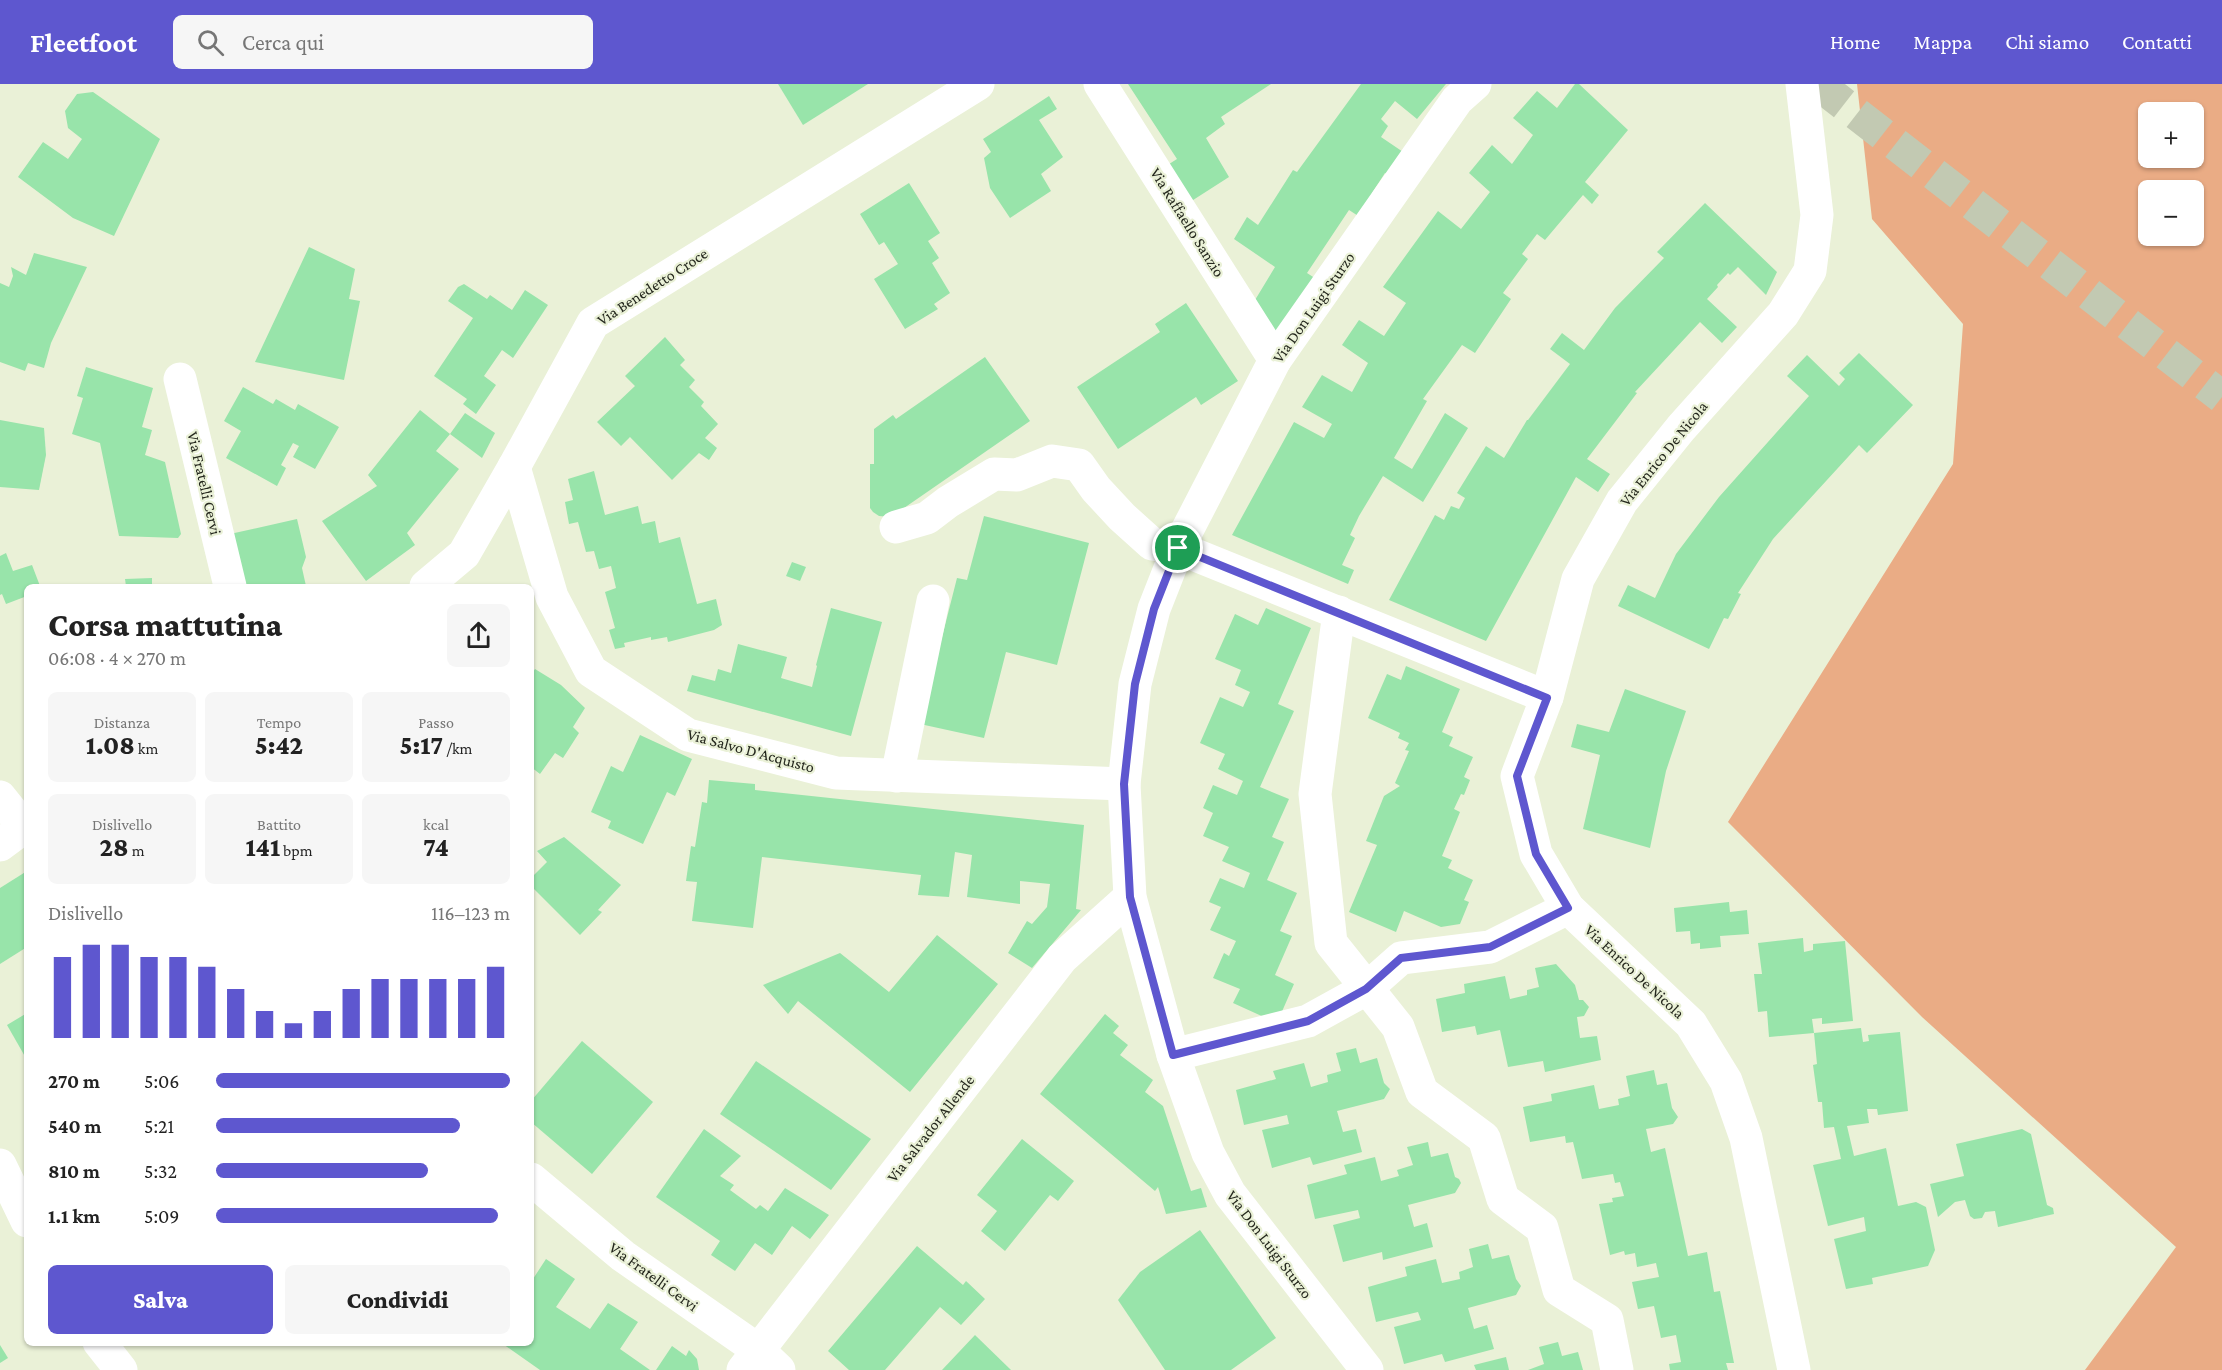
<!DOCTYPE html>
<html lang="it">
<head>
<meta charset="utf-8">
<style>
  :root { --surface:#fff; --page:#f6f6f6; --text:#222; --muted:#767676; --accent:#5e57cf }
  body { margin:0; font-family:"Crimson Pro",serif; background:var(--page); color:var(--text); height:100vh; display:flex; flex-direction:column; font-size:22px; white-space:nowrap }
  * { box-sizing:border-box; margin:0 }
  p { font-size:20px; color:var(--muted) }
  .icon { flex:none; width:33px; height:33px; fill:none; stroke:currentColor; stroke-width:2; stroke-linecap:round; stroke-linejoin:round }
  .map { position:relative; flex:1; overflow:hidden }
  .side { position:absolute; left:24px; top:500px; width:510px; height:762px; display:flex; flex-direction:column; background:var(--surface); border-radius:9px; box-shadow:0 2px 4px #0004 }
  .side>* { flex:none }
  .buttons { position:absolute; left:2138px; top:18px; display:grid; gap:12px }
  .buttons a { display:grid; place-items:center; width:66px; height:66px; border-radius:9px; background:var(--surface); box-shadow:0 2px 4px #0004; font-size:30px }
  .pin { position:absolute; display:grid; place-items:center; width:51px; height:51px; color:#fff; margin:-26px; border:3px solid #fff; border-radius:50%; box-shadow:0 2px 6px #0007 }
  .round { display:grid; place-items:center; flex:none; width:63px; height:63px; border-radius:9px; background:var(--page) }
  .overview { display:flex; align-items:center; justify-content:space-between; height:102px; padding:0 24px }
  h1 { font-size:33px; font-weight:800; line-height:45px }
  .metrics { display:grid; grid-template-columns:repeat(3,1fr); gap:9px; height:102px; padding:6px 24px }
  .metrics div { display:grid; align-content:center; border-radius:9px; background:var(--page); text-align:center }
  .metrics b { font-size:26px; font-weight:800 }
  .metrics small { font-size:16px; font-weight:400 }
  .metrics p { font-size:16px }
  .chart { height:168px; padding:12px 24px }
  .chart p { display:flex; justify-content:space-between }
  .chart svg { width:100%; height:108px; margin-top:6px; stroke:var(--accent); stroke-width:6 }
  .primary-button { display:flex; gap:12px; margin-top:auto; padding:12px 24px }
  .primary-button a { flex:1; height:69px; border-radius:9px; background:var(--accent); color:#fff; font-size:24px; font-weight:800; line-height:69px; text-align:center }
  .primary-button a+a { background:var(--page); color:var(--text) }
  ul { padding:0 24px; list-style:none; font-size:20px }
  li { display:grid; grid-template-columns:96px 72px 1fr; align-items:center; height:45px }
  li i { height:15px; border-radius:8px; background:var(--accent) }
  header { display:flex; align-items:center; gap:36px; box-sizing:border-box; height:84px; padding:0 30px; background:var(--accent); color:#fff }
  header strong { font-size:28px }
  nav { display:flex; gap:33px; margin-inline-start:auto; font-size:21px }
  .search { width:420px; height:54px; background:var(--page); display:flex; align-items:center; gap:15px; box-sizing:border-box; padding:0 21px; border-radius:9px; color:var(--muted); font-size:22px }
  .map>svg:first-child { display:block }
</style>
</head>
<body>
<header>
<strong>Fleetfoot</strong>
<div class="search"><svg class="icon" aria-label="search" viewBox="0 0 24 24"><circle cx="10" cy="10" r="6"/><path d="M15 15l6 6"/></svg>Cerca qui</div>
<nav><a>Home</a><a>Mappa</a><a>Chi siamo</a><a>Contatti</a></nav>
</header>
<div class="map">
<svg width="2222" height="1286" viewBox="0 0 2222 1286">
  <rect width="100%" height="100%" fill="#eaf1d7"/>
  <!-- green -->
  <path fill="#eaac85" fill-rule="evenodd" d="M1857 0H2222V1286H2085L2176 1163 1922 933 1728 738 1953 380 1963 240 1872 135ZM2148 28H2193V74H2148ZM2148 106H2193V152H2148Z"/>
  <!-- building -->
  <g fill="#98e4aa">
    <polygon points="778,0 868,0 803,41"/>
    <polygon points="1128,0 1271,0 1221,33 1225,40 1206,54 1229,93 1190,118 1166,82 1177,75"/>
    <polygon points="1361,0 1446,0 1417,35 1395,17 1381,35 1388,42 1381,53 1409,72 1394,95 1385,89 1372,109 1366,137 1349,126 1307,189 1324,200 1284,262 1252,221 1275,183 1234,155 1247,133 1258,141 1293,86 1297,88"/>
    <polygon points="1575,0 1579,0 1628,46 1585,98 1599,111 1592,120 1583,111 1545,156 1537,150 1522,170 1528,175 1503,209 1511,215 1475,269 1462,261 1423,315 1427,317 1394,374 1412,385 1445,329 1468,344 1423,418 1383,392 1359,432 1350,451 1355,454 1342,481 1354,486 1348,500 1232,451 1294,338 1324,354 1332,340 1302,323 1322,291 1352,308 1368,279 1342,261 1359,236 1384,252 1406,219 1383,203 1438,127 1461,145 1490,108 1469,89 1492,61 1512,80 1533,51 1513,34 1537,7 1557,24"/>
    <polygon points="93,8 160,55 114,152 73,134 18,93 43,58 68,75 82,55 68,44 65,27 77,10"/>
    <polygon points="1049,12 1057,25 1039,36 1063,73 1041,90 1051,107 1010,134 990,104 984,74 991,68 983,55"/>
    <polygon points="909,99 940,149 928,157 939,174 932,179 950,209 934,220 938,225 905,245 874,195 898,180 884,158 879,161 860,130"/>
    <polygon points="1705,119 1777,188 1766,211 1738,183 1730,191 1728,189 1717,201 1718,203 1707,215 1737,243 1722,259 1700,238 1635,308 1637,309 1587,375 1610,390 1598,408 1576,393 1486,557 1389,516 1435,431 1444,436 1451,422 1459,425 1465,414 1457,409 1486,362 1504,374 1527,336 1528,336 1570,280 1550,265 1562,249 1584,266 1615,224 1664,174 1657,168"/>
    <polygon points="309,163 355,185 349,215 360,217 344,296 255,278"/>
    <polygon points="34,169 87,183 51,259 44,284 28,279 25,287 0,278 0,199 9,203 13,192 11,183 26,191"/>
    <polygon points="464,200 487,215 490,211 512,226 525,206 548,221 513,274 502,266 484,292 496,301 476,330 463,320 467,315 434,292 473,234 448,217 458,203"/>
    <polygon points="1186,219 1238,297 1201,321 1196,313 1118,365 1077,303 1160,248 1155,240"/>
    <polygon points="665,253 685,276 680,281 695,296 689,303 704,318 701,322 718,340 705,354 717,364 709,376 699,369 672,396 630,353 621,362 597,338 635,302 625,292"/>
    <polygon points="1859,269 1913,321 1867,369 1859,361 1773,455 1738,509 1741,510 1728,535 1724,534 1709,565 1618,522 1628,501 1655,514 1676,470 1719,413 1809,312 1787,292 1807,271 1839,302 1845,295 1839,289"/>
    <polygon points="985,273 1030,337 891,433 879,432 873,428 870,424 870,380 874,380 874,345 893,331 896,335"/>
    <polygon points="86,283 153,304 142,343 152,346 145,371 165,378 181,450 178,454 119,452 100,359 72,350 83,314 77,312"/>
    <polygon points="243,303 273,320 276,315 295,326 298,320 339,343 315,385 293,373 299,362 293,359 281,381 286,384 277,402 226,374 241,347 224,337"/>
    <polygon points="420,326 450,350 436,367 459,385 407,449 415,461 366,497 322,437 377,402 368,391"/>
    <polygon points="465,329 495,349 482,374 450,350"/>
    <polygon points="0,336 44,344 46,371 39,406 0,403"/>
    <polygon points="594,387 605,431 638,422 642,440 655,437 659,459 680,453 697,520 716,515 722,541 714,546 668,558 667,553 651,556 651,553 624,559 625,563 615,565 609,546 615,544 605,508 616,504 611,482 599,485 594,467 586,468 578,438 569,440 565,418 573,416 568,395"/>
    <polygon points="984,432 1089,459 1057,581 1006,568 984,654 920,640 957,494 967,496"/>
    <polygon points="297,435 306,473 302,484 306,502 243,502 230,450"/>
    <polygon points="6,469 13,487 32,481 40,502 27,502 27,512 6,520 2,510 0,511 0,472"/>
    <polygon points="792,478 806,483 800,497 786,492"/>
    <polygon points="152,494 152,502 126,502 125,495"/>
    <polygon points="831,524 882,538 851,652 687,607 692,591 715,597 718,585 731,589 738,560 787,573 781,594 812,603 817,582 816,581"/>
    <polygon points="1266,524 1311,544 1278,620 1294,627 1260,703 1289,715 1272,753 1284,758 1267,796 1297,809 1280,847 1292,852 1275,891 1294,900 1277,939 1233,919 1240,905 1213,894 1224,869 1229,872 1236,857 1210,846 1221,823 1209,818 1220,794 1244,804 1250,789 1222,777 1229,763 1203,752 1213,729 1203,724 1213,701 1237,711 1243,697 1218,685 1225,670 1200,659 1220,613 1243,623 1250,608 1235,601 1241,586 1215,575 1235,530 1258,541"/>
    <polygon points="1406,582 1460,605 1442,648 1453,653 1449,662 1473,673 1464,693 1470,696 1464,711 1461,710 1454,725 1460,728 1442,772 1452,776 1448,784 1473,796 1464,816 1469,818 1460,840 1441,843 1404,827 1396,848 1349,828 1377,761 1366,757 1384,712 1400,702 1395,699 1409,667 1405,666 1409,659 1398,654 1400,649 1368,634 1387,590 1401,596"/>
    <polygon points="535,585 561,601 585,624 573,643 579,649 563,674 555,669 540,690 531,683 531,591"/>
    <polygon points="1625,605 1686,627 1666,687 1650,764 1583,745 1600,671 1571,663 1577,640 1609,648"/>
    <polygon points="640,651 692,675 675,712 667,708 643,760 608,744 611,737 591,728 611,682 623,688"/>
    <polygon points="709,696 755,700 755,706 1084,741 1076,825 1081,826 1032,884 1008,869 1027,837 1032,840 1047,823 1050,800 1020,797 1020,820 967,813 972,771 955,768 949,813 918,811 921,791 762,773 753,844 692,837 697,798 686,797 691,762 695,763 702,718 707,719"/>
    <polygon points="564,753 621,801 598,826 602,828 580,851 531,802 531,794 547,778 537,767"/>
    <polygon points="27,787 27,863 0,880 0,804"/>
    <polygon points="1729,818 1730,828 1747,826 1749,850 1720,852 1721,863 1700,865 1700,859 1691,860 1690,847 1676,848 1674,824"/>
    <polygon points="937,851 998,900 910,1008 798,917 788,930 763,901 840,869 889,908"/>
    <polygon points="1803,854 1804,868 1813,866 1813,860 1845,857 1853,937 1822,940 1822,934 1812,935 1814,949 1861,944 1863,958 1869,957 1868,951 1900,948 1908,1027 1878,1031 1877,1025 1867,1025 1869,1039 1847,1042 1854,1072 1886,1064 1898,1122 1916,1118 1926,1123 1935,1166 1928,1182 1872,1194 1873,1200 1846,1205 1834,1155 1866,1147 1864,1133 1828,1142 1813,1081 1841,1075 1834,1043 1824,1044 1822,1018 1818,1018 1813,981 1817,980 1814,949 1769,953 1767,927 1758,928 1754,890 1762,890 1758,859"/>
    <polygon points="1556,880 1575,901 1579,916 1583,916 1589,923 1584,932 1577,933 1580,954 1597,952 1601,976 1545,988 1543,977 1508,983 1500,946 1477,951 1475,942 1442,948 1436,915 1465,909 1464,900 1505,892 1510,915 1527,911 1527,906 1539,903 1535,884"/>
    <polygon points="27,929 27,976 7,941"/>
    <polygon points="1105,930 1119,942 1113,949 1128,961 1120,971 1153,996 1145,1008 1163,1022 1191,1107 1201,1104 1207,1123 1166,1130 1158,1103 1155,1107 1040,1010"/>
    <polygon points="582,957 653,1018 592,1090 531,1038 531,1017"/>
    <polygon points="1356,964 1360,979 1377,974 1384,999 1390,1005 1384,1015 1337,1027 1343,1048 1356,1045 1362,1068 1313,1081 1310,1073 1272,1084 1262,1046 1289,1040 1287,1031 1244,1041 1236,1006 1276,995 1273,987 1304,979 1311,1003 1328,998 1327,991 1341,987 1336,969"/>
    <polygon points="756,977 871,1055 831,1106 720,1030"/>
    <polygon points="1654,986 1657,1001 1667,999 1672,1024 1678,1033 1673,1040 1646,1045 1651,1068 1665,1064 1688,1172 1707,1168 1714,1208 1720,1207 1734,1279 1726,1279 1728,1286 1670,1286 1669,1280 1681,1278 1676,1251 1661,1254 1654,1222 1638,1225 1632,1198 1659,1193 1656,1179 1637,1183 1635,1169 1625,1171 1624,1167 1610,1171 1599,1120 1613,1118 1612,1114 1624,1112 1620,1098 1615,1099 1613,1090 1582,1095 1573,1058 1566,1059 1565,1052 1530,1058 1523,1023 1552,1017 1551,1010 1594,1001 1599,1025 1619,1021 1618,1015 1630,1012 1626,992"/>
    <polygon points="704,1045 741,1072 720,1092 734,1101 730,1106 756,1125 760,1121 768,1127 785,1104 829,1131 810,1155 792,1142 772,1171 755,1159 735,1187 711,1171 720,1157 656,1113"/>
    <polygon points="2022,1045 2031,1050 2047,1121 2053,1124 2054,1130 1998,1143 1995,1127 1985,1128 1982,1134 1974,1135 1970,1132 1965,1116 1955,1118 1938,1133 1930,1100 1964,1092 1956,1060"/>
    <polygon points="1022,1055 1074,1097 1058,1117 1050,1111 1005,1167 981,1147 997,1127 977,1111"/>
    <polygon points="1428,1058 1431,1073 1448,1069 1455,1093 1459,1095 1461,1099 1455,1109 1408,1121 1414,1143 1427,1139 1433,1163 1383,1176 1382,1168 1343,1178 1333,1141 1360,1134 1358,1126 1315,1135 1307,1101 1347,1090 1344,1081 1375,1073 1381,1097 1399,1092 1397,1086 1413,1081 1407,1063"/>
    <polygon points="1200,1146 1276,1254 1231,1286 1165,1286 1118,1216 1140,1188"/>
    <polygon points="1488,1160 1492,1175 1509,1171 1516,1195 1521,1202 1516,1211 1468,1224 1474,1245 1487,1241 1494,1265 1445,1278 1442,1270 1404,1280 1394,1243 1421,1236 1418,1228 1376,1238 1368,1203 1407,1192 1405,1183 1436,1175 1442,1199 1460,1195 1459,1188 1473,1183 1469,1165"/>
    <polygon points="917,1162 963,1201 966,1197 985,1215 961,1241 940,1223 885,1286 849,1286 828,1267"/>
    <polygon points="546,1175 575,1195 556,1223 590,1245 608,1219 638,1238 620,1265 650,1286 540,1286 500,1258 531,1258 531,1198"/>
    <polygon points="975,1251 1011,1286 942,1286"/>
    <polygon points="1558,1258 1562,1272 1578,1268 1583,1286 1528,1286 1544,1280 1539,1263"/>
    <polygon points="0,1261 8,1274 0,1279"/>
    <polygon points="672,1262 686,1272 689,1266 697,1275 699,1286 656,1286"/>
    <polygon points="1506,1273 1509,1286 1476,1286 1474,1281"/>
  </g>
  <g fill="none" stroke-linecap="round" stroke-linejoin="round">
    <!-- primary-tunnel -->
    <polyline stroke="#c2c9b2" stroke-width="33" stroke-dasharray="33 16" stroke-linecap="butt" points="1818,0 2222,313"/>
    <!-- street -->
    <g stroke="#fff" stroke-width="33">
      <polyline points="1100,0 1275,276"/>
      <polyline points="180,295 230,502"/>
      <polyline points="514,383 552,513 591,587 688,651 836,689 1124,700"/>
      <polyline points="896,443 927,434 948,418 994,390 1017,391 1052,377 1079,381 1096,405 1122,433 1152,460 1178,464 1547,613"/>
      <polyline points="426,502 464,470 514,383 593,239 978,0"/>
      <polyline points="1339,528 1315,710 1331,859 1398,943 1422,1008 1484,1054 1503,1115 1542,1144 1559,1206 1607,1236 1617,1286"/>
      <polyline points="897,692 933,517"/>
      <polyline points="0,713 24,743"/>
      <polyline points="0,761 27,741"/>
      <polyline points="1173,971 1308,937 1366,905 1401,874 1490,863 1568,824"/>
      <polyline points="0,1081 27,1137"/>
      <polyline points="531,1095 623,1172 758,1266 779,1286"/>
      <polyline points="99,1258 121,1286"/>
      <polyline points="743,1286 1062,874 1130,813"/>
      <polyline points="1367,1286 1230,1110 1208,1069 1173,971 1130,813 1124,700 1135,600 1154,525 1178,464 1275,276 1457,16 1475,0"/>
      <polyline points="1794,1286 1746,1054 1726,997 1691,940 1568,824 1536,770 1517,692 1547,613 1578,495 1622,417 1681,344 1783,230 1810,187 1817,131 1802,0"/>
    </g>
  </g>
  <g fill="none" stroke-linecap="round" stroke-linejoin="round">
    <!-- route casing -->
    <g stroke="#fff" stroke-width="12">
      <polygon id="route" points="1178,464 1547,614 1517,692 1536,770 1568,824 1490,863 1401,874 1366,905 1308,937 1173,971 1130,813 1124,700 1135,600 1154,525"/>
    </g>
    <!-- route -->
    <use href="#route" stroke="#5e57cf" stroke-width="8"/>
  </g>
  <g text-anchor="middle" stroke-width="4.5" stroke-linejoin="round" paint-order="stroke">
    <!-- street labels -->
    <g font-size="16" fill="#24271d" stroke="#eaf1d7">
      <text transform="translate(1188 138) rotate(58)" y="6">Via Raffaello Sanzio</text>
      <text transform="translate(652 202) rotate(-33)" y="6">Via Benedetto Croce</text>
      <text transform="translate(1313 223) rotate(-55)" y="6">Via Don Luigi Sturzo</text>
      <text transform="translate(1663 369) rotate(-51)" y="6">Via Enrico De Nicola</text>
      <text transform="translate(205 399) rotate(77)" y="6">Via Fratelli Cervi</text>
      <text transform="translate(751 666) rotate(15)" y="6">Via Salvo D'Acquisto</text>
      <text transform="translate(1635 887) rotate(43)" y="6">Via Enrico De Nicola</text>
      <text transform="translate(930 1044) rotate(-52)" y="6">Via Salvador Allende</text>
      <text transform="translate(1270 1160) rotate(53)" y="6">Via Don Luigi Sturzo</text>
      <text transform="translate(654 1192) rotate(36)" y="6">Via Fratelli Cervi</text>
    </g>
  </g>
</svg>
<div class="buttons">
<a>+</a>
<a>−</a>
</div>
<div class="pin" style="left:1178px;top:464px;background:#1e9e55"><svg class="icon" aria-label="arrive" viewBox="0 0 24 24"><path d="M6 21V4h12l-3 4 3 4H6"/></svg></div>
<section class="side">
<div class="overview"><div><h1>Corsa mattutina</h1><p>06:08 · 4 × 270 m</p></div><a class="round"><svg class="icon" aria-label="share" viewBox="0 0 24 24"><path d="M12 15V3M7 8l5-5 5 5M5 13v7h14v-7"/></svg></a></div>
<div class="metrics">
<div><p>Distanza</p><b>1.08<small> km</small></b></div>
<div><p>Tempo</p><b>5:42</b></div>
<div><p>Passo</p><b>5:17<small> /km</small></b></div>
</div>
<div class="metrics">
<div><p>Dislivello</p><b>28<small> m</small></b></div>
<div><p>Battito</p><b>141<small> bpm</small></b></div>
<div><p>kcal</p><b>74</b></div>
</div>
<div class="chart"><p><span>Dislivello</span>116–123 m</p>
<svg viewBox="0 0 160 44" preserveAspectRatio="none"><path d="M5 44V11M15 44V6M25 44V6M35 44V11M45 44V11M55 44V15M65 44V24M75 44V33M85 44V38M95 44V33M105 44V24M115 44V20M125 44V20M135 44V20M145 44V20M155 44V15"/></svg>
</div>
<ul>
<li><b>270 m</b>5:06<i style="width:100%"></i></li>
<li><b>540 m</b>5:21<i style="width:83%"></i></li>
<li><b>810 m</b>5:32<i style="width:72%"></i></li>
<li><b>1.1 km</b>5:09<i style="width:96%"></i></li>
</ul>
<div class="primary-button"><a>Salva</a><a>Condividi</a></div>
</section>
</div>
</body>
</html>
